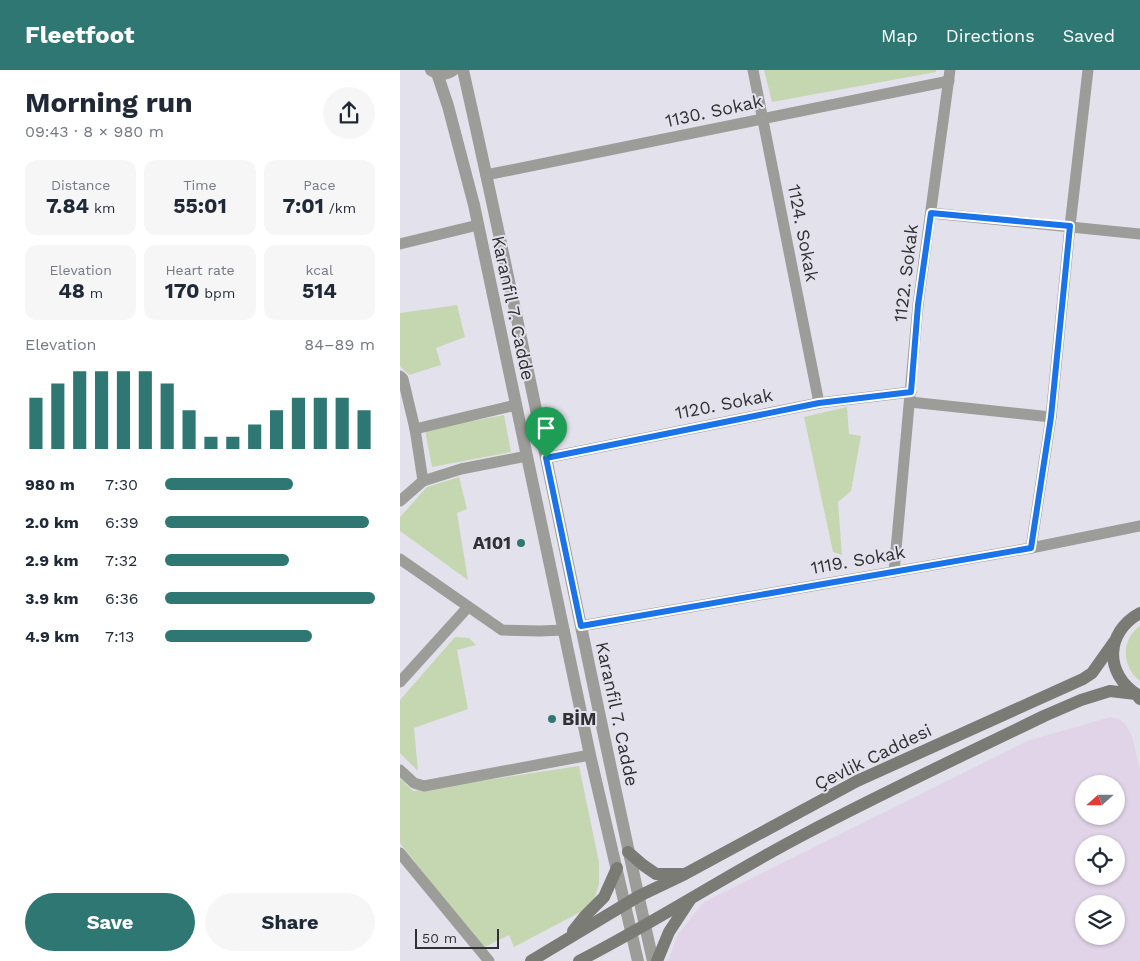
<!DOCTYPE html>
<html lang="en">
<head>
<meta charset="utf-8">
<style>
  :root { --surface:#fff; --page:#f6f6f7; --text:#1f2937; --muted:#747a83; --accent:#2f7773 }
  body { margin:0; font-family:"Work Sans",sans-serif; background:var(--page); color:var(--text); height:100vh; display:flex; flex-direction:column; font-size:19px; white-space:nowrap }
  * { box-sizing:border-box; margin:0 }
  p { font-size:16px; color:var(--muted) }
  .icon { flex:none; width:28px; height:28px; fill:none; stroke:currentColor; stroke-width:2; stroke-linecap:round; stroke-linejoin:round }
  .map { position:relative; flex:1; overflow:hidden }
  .side { display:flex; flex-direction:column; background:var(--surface); width:400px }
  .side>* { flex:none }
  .needle { width:32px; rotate:249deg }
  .tools { position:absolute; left:675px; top:705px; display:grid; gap:10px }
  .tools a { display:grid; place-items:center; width:50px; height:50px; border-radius:50%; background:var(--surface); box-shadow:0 1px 4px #0004; font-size:25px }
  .scale { position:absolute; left:15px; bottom:12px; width:84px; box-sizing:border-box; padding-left:5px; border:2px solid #313134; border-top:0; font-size:14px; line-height:18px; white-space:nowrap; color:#313134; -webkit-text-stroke:4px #e3e2ec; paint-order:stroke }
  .pin { position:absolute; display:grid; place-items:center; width:42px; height:42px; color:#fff; margin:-51px -21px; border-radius:50% 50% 50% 0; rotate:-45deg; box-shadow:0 0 5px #0007 }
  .pin .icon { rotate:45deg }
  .round { display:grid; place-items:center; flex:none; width:52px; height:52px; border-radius:26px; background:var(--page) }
  .summary { display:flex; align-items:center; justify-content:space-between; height:85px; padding:0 25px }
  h1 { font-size:28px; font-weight:700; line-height:38px }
  .figures { display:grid; grid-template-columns:repeat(3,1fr); gap:8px; height:85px; padding:5px 25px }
  .figures div { display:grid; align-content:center; border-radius:12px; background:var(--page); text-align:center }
  .figures b { font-size:21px; font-weight:700 }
  .figures small { font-size:14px; font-weight:400 }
  .figures p { font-size:14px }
  .chart { height:140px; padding:10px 25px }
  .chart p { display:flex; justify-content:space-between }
  .chart svg { width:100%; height:90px; margin-top:5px; stroke:var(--accent); stroke-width:6 }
  .action { display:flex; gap:10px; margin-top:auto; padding:10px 25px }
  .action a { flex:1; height:58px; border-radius:30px; background:var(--accent); color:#fff; font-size:20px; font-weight:700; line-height:58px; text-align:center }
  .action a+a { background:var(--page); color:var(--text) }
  ul { padding:0 25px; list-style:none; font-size:16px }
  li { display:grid; grid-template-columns:80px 60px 1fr; align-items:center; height:38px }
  li i { height:12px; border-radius:6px; background:var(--accent) }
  header { display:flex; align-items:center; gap:30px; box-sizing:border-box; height:70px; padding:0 25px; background:var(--accent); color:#fff }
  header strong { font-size:24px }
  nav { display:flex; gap:28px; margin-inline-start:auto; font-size:18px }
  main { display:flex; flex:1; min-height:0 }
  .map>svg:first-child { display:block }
</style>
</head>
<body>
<header>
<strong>Fleetfoot</strong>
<nav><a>Map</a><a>Directions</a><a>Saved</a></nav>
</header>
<main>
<section class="side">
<div class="summary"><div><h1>Morning run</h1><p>09:43 · 8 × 980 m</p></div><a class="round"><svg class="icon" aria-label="share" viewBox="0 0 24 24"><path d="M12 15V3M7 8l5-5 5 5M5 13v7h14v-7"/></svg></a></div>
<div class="figures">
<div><p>Distance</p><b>7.84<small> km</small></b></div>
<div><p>Time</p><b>55:01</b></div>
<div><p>Pace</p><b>7:01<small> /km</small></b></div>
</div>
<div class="figures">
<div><p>Elevation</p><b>48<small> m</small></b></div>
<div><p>Heart rate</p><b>170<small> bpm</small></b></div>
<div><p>kcal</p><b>514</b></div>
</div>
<div class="chart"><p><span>Elevation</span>84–89 m</p>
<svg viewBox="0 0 160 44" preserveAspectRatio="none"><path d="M5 44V19M15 44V12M25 44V6M35 44V6M45 44V6M55 44V6M65 44V12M75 44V25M85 44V38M95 44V38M105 44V32M115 44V25M125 44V19M135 44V19M145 44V19M155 44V25"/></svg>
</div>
<ul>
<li><b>980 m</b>7:30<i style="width:61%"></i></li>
<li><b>2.0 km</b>6:39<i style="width:97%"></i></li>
<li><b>2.9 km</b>7:32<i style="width:59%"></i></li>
<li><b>3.9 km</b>6:36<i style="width:100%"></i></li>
<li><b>4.9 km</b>7:13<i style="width:70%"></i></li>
</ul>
<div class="action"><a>Save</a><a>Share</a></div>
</section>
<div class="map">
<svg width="740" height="891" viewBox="0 0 740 891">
  <rect width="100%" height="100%" fill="#e3e2ec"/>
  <!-- commercial -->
  <path fill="#e1d4e8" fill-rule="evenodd" d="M710 647 719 649 726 655 732 666 740 700V891H268L278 864 304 832 627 671ZM684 714H716V746H684ZM684 774H716V806H684ZM684 834H716V866H684Z"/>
  <!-- green -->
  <g fill="#c5d7b1">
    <polygon points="364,0 536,0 536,2 372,32"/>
    <polygon points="57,235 65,267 36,278 41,295 9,305 0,296 0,243"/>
    <polygon points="447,337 449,364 461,366 451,421 438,432 442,485 433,482 404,347"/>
    <polygon points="104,345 111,382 32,397 25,360"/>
    <polygon points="59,407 67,439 57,443 68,510 0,461 0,447 27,417"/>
    <path d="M740 556V611C722 597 720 570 740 556Z"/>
    <polygon points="55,567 69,568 76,575 57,580 68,639 14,658 18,701 0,683 0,630"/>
    <polygon points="179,696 199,792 199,814 192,836 114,877 109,865 83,878 0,773 0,708 13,721"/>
  </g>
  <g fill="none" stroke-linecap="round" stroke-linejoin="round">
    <!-- minor -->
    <g stroke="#9c9d99" stroke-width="11">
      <polyline points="353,0 419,333"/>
      <polyline points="86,105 549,11"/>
      <polyline points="531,143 740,164"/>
      <polyline points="0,174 78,155"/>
      <polyline points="0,306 3,309 15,359 23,411"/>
      <polyline points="510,332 651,347"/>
      <polyline points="15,359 116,335"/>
      <polyline points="146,388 419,333 511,322"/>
      <polyline points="0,431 23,411 61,399 127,386"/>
      <polyline points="631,478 651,347 670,156 688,0"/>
      <polyline points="0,489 102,560 140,561 164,560"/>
      <polyline points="494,502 518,235 550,0"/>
      <polyline points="181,556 631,478 740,456"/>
      <polyline points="0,612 68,537"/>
      <polyline points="0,700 14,713 24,716 190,685"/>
      <polyline points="0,783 89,891"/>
    </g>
    <!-- tertiary -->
    <g stroke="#9c9d99" stroke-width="12">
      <path d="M31 0C38 4 46 5 53 0"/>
      <path d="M63 0C130 296 186 595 253 891"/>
      <polyline points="37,3 48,36 74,135 190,685 238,891"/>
    </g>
    <!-- secondary -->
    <g stroke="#7a7b75" stroke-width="12">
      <path d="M738 625C704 604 705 562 740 543"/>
      <polyline points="228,782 243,795 256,804 282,804"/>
      <polyline points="173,861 185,846 204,827 217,798"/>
      <polyline points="131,891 239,826 285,804 457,711 683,609 692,603 714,572"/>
      <path d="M179 891C255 852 327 805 403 765 482 723 564 685 644 646L681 630 710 621 736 624 740 629"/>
      <polyline points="257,891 269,862 290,830"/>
    </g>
  </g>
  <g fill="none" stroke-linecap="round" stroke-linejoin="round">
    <!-- route casing -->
    <g stroke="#fff" stroke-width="10">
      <polygon id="route" points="531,143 670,156 651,347 631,478 181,556 146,388 419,333 511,322 518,235"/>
    </g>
    <!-- route -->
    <use href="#route" stroke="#1a73e8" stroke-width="6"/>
  </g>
  <!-- markers -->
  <g fill="#2f7773" stroke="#e3e2ec" stroke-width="2">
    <circle cx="121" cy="473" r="5"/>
    <circle cx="152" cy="649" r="5"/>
  </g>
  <g text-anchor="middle" stroke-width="4" stroke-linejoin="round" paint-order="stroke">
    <!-- street labels -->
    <g font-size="18" fill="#313134" stroke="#e3e2ec">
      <text transform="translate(314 41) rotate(-12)" y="6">1130. Sokak</text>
      <text transform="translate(403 163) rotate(79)" y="6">1124. Sokak</text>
      <text transform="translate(506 203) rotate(-83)" y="6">1122. Sokak</text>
      <text transform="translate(113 238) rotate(78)" y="6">Karanfil 7. Cadde</text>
      <text transform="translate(324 334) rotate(-11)" y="6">1120. Sokak</text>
      <text transform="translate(458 490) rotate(-10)" y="6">1119. Sokak</text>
      <text transform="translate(217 644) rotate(78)" y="6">Karanfil 7. Cadde</text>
      <text transform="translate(473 687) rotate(-26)" y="6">Çevlik Caddesi</text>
    </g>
    <!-- poi labels -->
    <g font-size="18" font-weight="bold" fill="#313134" stroke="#e3e2ec" text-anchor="end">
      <text x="111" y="479">A101</text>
      <text x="162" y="655" text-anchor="start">BİM</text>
    </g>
  </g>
</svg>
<div class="tools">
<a><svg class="needle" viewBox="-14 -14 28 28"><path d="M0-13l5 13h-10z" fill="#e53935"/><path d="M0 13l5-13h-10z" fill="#747a83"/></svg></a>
<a><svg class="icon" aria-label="locate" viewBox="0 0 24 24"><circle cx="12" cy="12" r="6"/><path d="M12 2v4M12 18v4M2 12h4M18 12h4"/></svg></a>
<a><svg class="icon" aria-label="layers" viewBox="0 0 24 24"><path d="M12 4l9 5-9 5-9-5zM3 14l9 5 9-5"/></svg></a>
</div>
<div class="scale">50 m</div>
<div class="pin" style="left:146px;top:388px;background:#1e9e55"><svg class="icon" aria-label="arrive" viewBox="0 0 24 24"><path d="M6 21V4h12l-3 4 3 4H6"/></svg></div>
</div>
</main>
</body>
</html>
